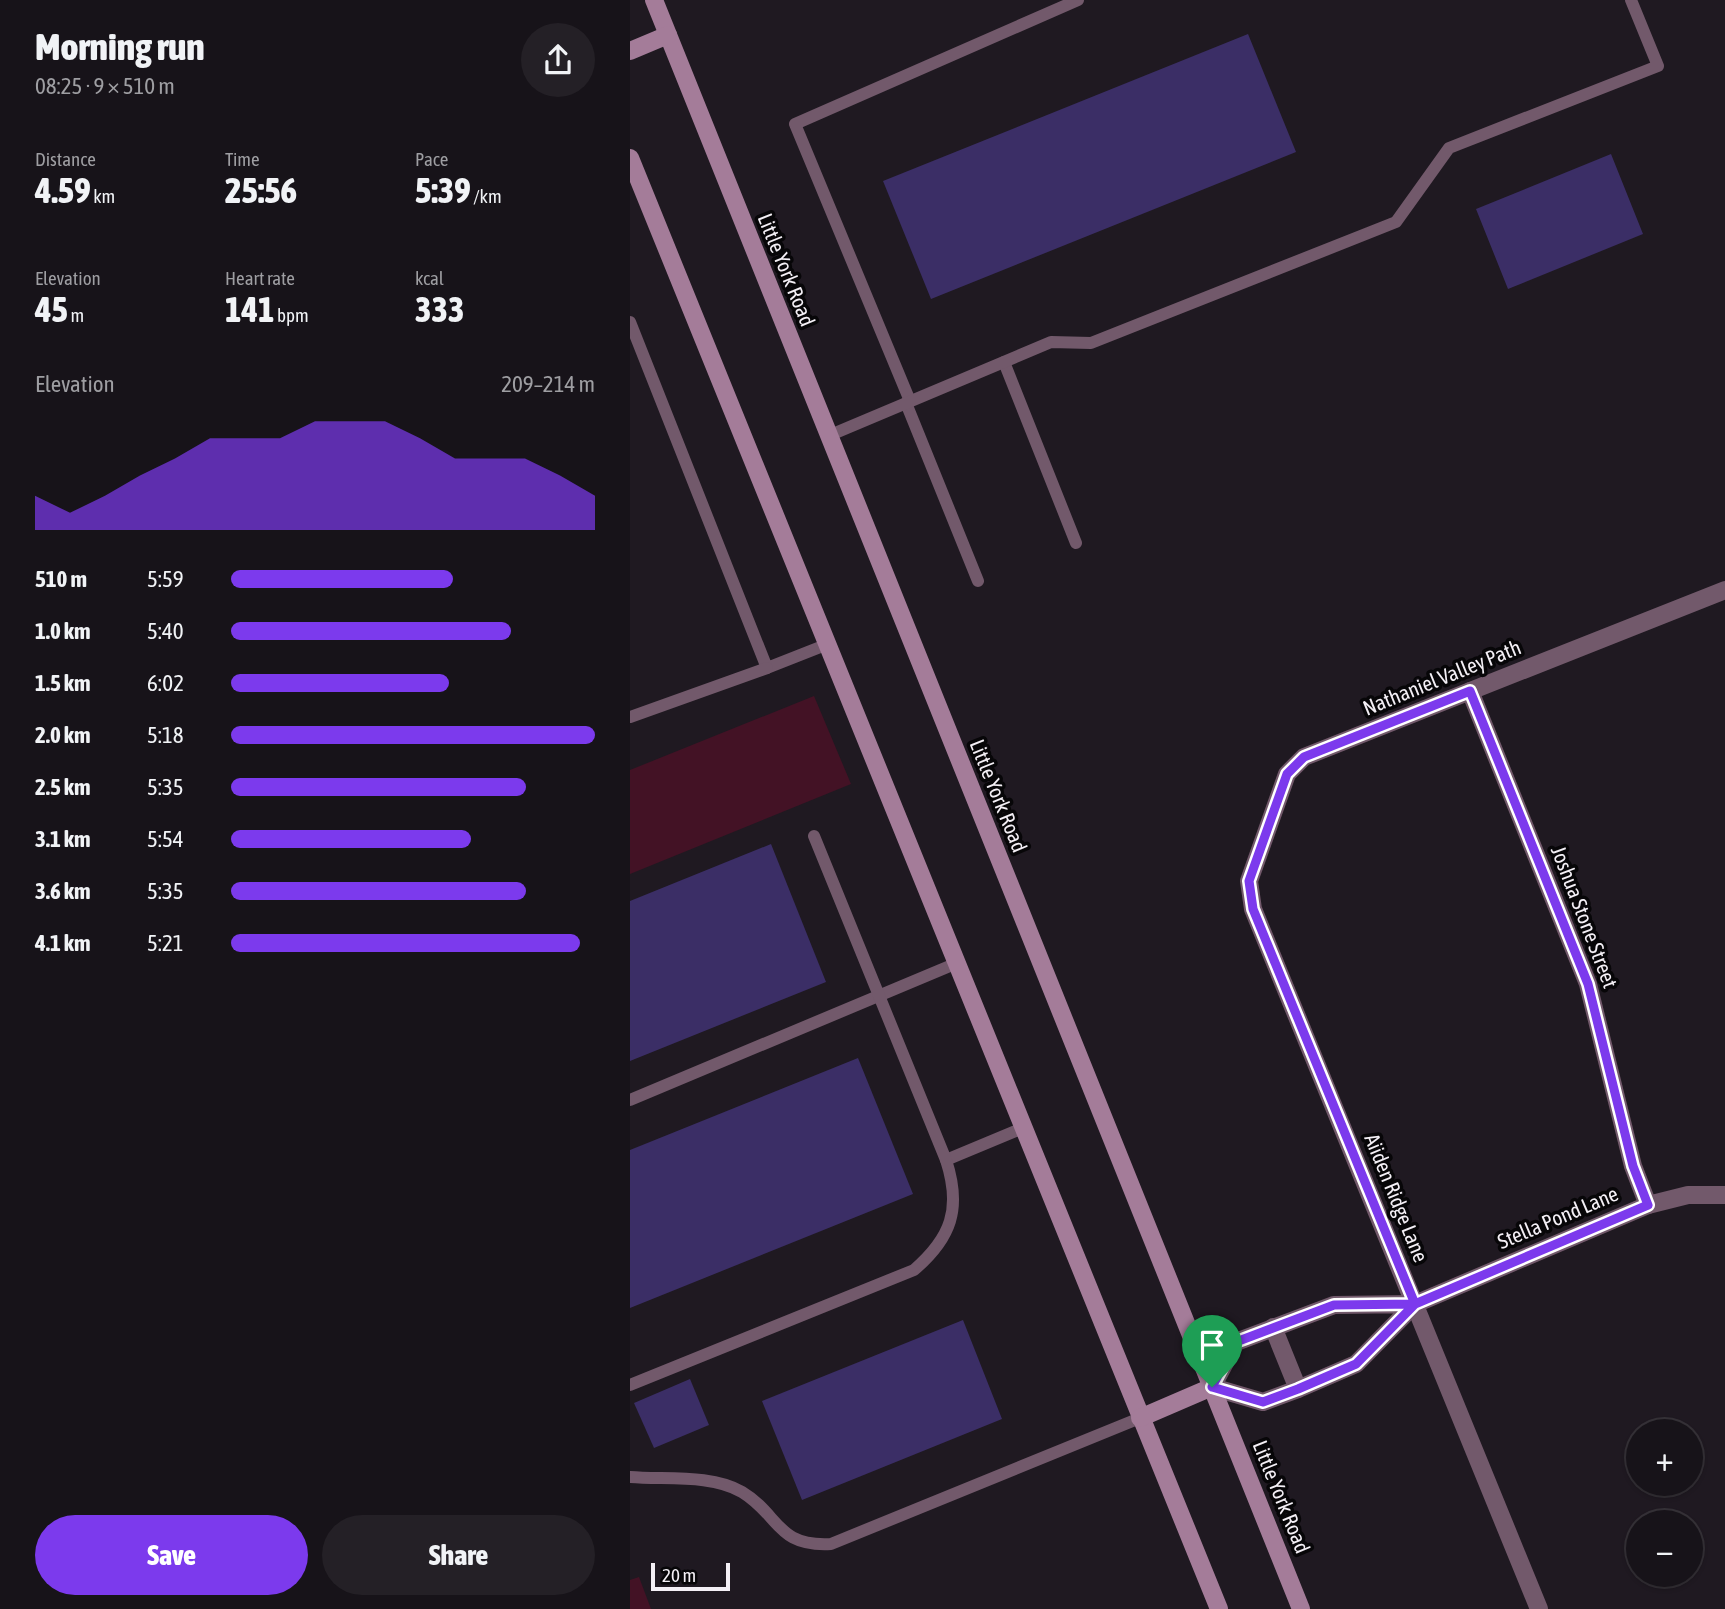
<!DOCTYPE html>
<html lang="en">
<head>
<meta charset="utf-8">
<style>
  :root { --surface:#171319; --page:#242026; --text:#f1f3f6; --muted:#9e9ea2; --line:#363238; --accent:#7c3aed }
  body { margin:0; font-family:"Asap Condensed",sans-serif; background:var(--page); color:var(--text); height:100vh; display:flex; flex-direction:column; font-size:26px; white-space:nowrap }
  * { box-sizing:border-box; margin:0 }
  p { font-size:23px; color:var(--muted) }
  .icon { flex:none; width:38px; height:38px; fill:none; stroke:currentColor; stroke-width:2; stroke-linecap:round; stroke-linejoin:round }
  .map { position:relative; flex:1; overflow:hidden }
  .panel { display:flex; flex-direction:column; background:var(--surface); width:630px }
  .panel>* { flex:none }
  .buttons { position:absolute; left:996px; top:1419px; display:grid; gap:14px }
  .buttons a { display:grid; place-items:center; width:77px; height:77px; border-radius:50%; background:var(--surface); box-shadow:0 2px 5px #0004,0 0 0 2px var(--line); font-size:35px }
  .scale { position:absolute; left:21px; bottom:18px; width:79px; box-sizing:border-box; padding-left:7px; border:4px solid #f4f0f6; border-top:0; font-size:19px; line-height:24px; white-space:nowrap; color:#f4f0f6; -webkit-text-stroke:5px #070608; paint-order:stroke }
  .pin { position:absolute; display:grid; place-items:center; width:60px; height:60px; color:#fff; margin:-72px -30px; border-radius:50% 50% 50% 0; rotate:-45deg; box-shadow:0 0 7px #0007 }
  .pin .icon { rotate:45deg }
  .round { display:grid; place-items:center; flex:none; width:74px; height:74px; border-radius:37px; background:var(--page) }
  .head { display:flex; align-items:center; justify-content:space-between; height:119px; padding:0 35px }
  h1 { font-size:38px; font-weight:800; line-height:52px }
  .figures { display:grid; grid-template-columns:repeat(3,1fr); gap:10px; height:119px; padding:7px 35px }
  .figures div { display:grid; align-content:center }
  .figures b { font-size:35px; font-weight:800 }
  .figures small { font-size:19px; font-weight:400 }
  .figures p { font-size:19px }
  .chart { height:196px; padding:14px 35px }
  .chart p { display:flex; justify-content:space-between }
  .chart svg { width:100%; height:126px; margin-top:7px; fill:var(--accent); opacity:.7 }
  .primary-button { display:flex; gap:14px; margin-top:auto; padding:14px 35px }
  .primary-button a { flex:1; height:80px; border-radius:42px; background:var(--accent); color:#fff; font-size:28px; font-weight:800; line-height:80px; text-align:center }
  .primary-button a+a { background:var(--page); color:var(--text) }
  ul { padding:0 35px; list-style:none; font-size:23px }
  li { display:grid; grid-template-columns:112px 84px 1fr; align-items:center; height:52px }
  li i { height:18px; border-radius:9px; background:var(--accent) }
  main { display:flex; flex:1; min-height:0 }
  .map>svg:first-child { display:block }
</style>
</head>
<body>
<main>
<section class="panel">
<div class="head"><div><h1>Morning run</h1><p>08:25 · 9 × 510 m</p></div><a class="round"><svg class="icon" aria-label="share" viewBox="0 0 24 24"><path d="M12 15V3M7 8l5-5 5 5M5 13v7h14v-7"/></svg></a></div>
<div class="figures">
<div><p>Distance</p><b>4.59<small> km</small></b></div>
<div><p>Time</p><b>25:56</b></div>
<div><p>Pace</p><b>5:39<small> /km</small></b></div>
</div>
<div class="figures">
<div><p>Elevation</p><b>45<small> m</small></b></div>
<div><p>Heart rate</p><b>141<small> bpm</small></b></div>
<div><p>kcal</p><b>333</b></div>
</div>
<div class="chart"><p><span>Elevation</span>209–214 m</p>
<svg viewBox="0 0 160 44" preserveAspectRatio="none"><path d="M0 44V32L10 38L20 32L30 25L40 19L50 12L60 12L70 12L80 6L90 6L100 6L110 12L120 19L130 19L140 19L150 25L160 32V44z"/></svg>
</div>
<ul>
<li><b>510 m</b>5:59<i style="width:61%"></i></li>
<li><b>1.0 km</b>5:40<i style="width:77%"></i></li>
<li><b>1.5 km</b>6:02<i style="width:60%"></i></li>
<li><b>2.0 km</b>5:18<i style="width:100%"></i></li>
<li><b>2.5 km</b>5:35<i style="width:81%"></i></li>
<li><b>3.1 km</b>5:54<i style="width:66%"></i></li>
<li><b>3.6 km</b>5:35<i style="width:81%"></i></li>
<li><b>4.1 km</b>5:21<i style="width:96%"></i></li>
</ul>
<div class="primary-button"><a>Save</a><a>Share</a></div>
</section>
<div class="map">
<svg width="1095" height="1609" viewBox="0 0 1095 1609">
  <rect width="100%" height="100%" fill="#1f1921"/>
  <!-- green -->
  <g fill="#431225">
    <polygon points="184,696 221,784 0,874 0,770"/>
    <polygon points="9,1577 21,1609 0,1609 0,1580"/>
  </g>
  <!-- building -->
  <g fill="#3b2e66">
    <polygon points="618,34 666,152 301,299 253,181"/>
    <polygon points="981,154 1013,234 878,289 846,209"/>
    <polygon points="141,844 196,982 0,1061 0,901"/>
    <polygon points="228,1058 283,1194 0,1308 0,1150"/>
    <polygon points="333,1320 372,1419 172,1500 132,1401"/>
    <polygon points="60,1379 79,1425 24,1448 4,1403"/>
  </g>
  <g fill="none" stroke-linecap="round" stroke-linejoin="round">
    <!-- lane -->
    <g stroke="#72596b" stroke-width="12">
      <polyline points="0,322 137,668 198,644"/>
      <polyline points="374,362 446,543"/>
      <polyline points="280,401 165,124 448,0"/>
      <polyline points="276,403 348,581"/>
      <polyline points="198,436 421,342 461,343 766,222 819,148 1028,66 1001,0"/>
      <polyline points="0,717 137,668"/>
      <polyline points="0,1100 327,963"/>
      <polyline points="316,1160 393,1128"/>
      <path d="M0 1385 284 1270C321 1238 332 1209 316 1160L184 836"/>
      <path d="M0 1477C35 1480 81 1474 112 1492 150 1515 146 1547 201 1544L510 1418"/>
    </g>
    <!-- street -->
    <g stroke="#72596b" stroke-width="18">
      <polyline points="840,691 958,984 1003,1166 1018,1205"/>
      <polygon points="785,1304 726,1364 668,1389 633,1402 582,1387 606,1342 704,1305"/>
      <polyline points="785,1304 1018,1205 1058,1195 1095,1195"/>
      <polyline points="643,1327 668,1389"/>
      <polyline points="909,1609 623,909 619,881 657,774 674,757 1095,590"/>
    </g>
    <!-- secondary -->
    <g stroke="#a47c99" stroke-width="18">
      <polyline points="24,0 671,1609"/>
      <polyline points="0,51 38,35"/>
      <polyline points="0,158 589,1609"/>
      <polyline points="510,1418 582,1387"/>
    </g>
  </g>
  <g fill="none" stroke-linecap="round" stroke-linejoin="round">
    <!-- route casing -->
    <g stroke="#fff" stroke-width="14">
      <polyline id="route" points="582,1387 606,1342 704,1305 785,1304 1018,1205 1003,1166 958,984 840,691 674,757 657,774 619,881 623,909 785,1304 726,1364 668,1389 633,1402 582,1387"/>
    </g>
    <!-- route -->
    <use href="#route" stroke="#7c3aed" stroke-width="9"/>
  </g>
  <g text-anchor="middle" stroke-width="7" stroke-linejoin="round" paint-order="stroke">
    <!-- street labels -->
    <g font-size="21" fill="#f4f0f6" stroke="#070608">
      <text transform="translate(156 270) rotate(68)" y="7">Little York Road</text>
      <text transform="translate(812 678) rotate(-22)" y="7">Nathaniel Valley Path</text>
      <text transform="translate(368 796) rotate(68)" y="7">Little York Road</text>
      <text transform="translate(954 917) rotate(69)" y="7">Joshua Stone Street</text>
      <text transform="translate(766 1198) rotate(68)" y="7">Aiiden Ridge Lane</text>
      <text transform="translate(928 1218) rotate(-23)" y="7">Stella Pond Lane</text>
      <text transform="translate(651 1497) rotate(68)" y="7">Little York Road</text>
    </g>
  </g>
</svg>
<div class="buttons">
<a>+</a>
<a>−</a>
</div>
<div class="scale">20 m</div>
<div class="pin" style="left:582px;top:1387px;background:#1e9e55"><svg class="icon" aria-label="arrive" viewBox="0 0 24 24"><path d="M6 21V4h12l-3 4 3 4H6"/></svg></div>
</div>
</main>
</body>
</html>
